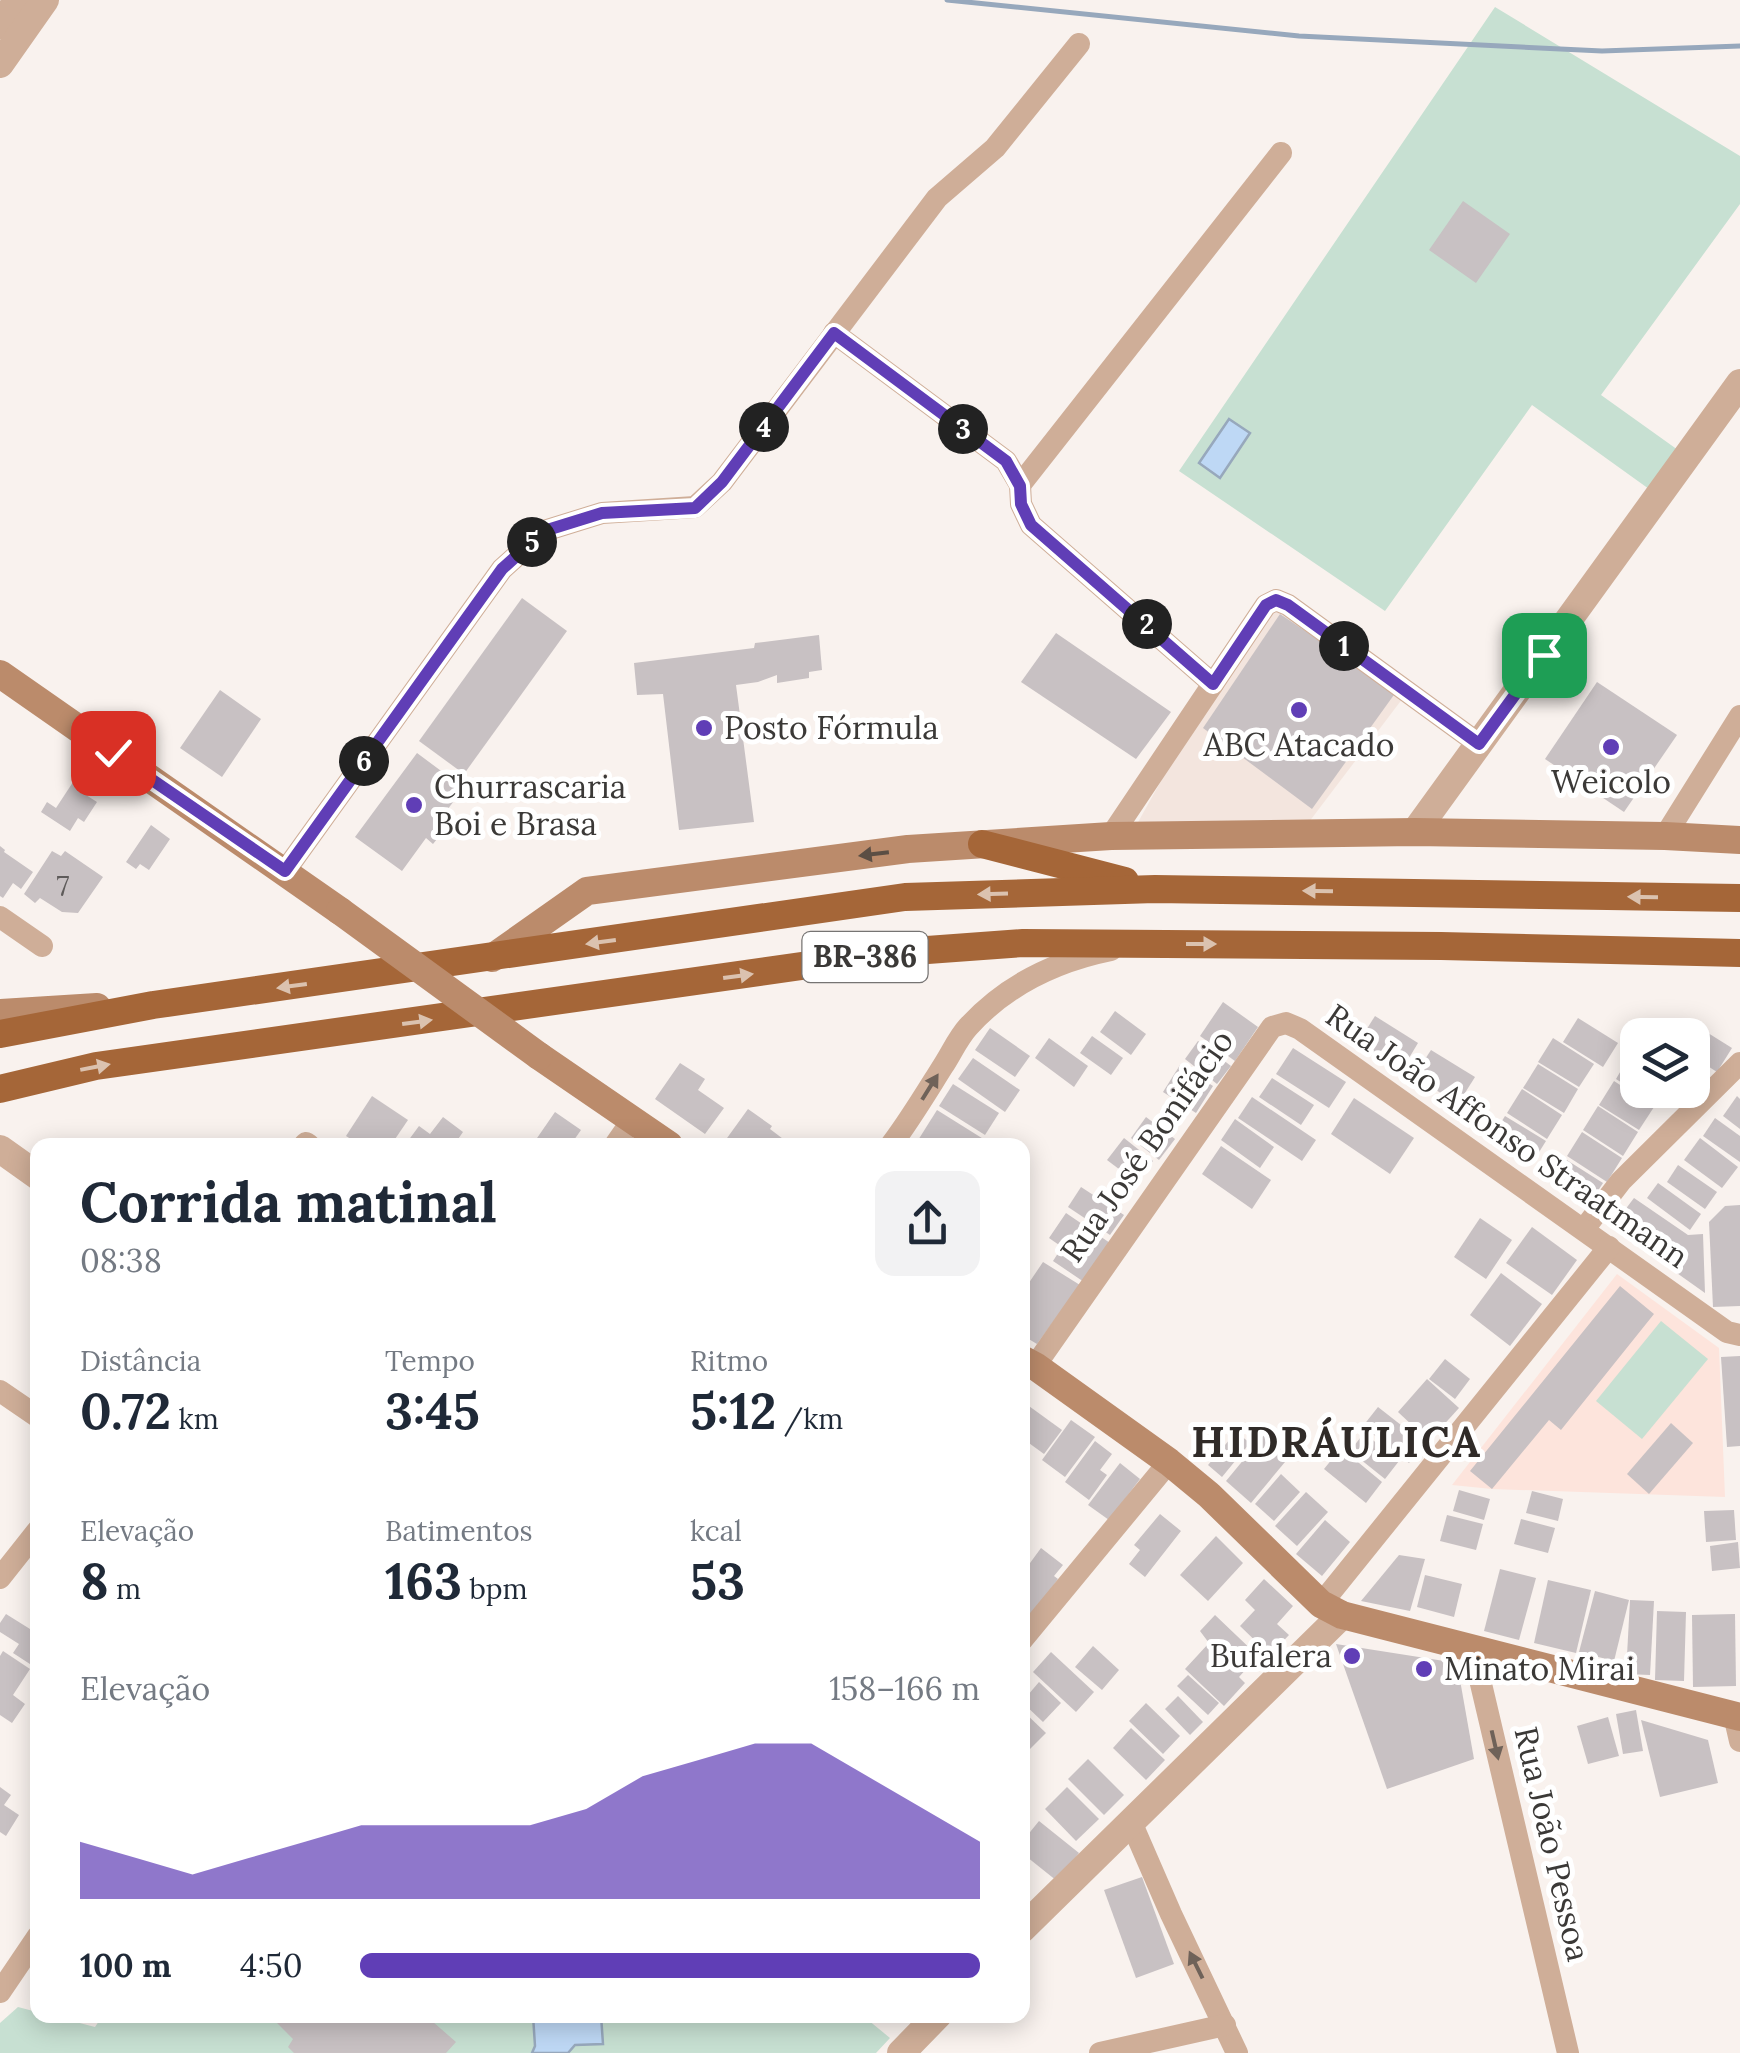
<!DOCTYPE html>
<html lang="pt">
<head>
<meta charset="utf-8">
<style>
  :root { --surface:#fff; --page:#f2f2f3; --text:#1f2937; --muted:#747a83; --accent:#603eb6 }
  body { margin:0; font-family:Lora,serif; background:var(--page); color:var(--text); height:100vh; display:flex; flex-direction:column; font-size:38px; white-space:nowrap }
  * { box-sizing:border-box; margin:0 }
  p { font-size:32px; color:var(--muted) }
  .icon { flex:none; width:55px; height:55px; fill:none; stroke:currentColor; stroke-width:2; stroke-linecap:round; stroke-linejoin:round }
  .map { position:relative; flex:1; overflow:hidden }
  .side { position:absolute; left:30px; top:1138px; width:1000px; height:885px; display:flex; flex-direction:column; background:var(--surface); border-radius:20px; box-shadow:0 5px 25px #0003 }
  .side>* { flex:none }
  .controls { position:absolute; left:1620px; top:1018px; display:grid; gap:20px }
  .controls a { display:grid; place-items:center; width:90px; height:90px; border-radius:20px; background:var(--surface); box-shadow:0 5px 25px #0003; font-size:50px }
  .pin { position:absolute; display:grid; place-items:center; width:85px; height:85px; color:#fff; margin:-42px; border-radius:20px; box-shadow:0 5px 15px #0006 }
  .km { position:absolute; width:50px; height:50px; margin:-25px; border-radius:50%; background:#222; color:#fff; font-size:28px; line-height:50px; text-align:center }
  .round { display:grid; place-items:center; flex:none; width:105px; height:105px; border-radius:20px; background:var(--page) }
  .overview { display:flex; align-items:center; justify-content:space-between; height:170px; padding:0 50px }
  h1 { font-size:55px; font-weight:700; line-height:75px }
  .figures { display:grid; grid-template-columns:repeat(3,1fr); gap:15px; height:170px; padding:10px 50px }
  .figures div { display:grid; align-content:center }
  .figures b { font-size:50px; font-weight:700 }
  .figures small { font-size:28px; font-weight:400 }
  .figures p { font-size:28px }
  .chart { height:280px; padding:20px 50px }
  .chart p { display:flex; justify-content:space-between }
  .chart svg { width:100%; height:180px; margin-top:10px; fill:var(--accent); opacity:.7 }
  ul { padding:0 50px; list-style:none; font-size:32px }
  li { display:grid; grid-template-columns:160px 120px 1fr; align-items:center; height:75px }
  li i { height:25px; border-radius:12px; background:var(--accent) }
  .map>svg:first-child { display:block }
</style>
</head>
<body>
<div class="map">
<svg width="1740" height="2053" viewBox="0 0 1740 2053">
  <rect width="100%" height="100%" fill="#f9f2ee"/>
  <!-- built -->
  <polygon fill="#f3e5de" points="1279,604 1406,694 1309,822 1137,824 1166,772"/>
  <!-- education -->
  <polygon fill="#fde4dc" points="1617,1274 1719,1348 1725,1497 1492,1489 1452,1485"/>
  <!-- green -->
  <g fill="#c7e0d2">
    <polygon points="1495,7 1740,156 1740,204 1601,395 1678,450 1649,489 1532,405 1385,611 1179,471"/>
    <polygon points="1661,1321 1708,1359 1642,1439 1596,1401"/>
    <polygon points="18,2007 37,2012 38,2015 49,2015 95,2027 103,2015 862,2015 890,2038 876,2053 0,2053 0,2023"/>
  </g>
  <!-- water -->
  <g fill="#bed8f5" stroke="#97a8bc" stroke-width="2.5">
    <polygon points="1229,419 1250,433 1220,478 1199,463"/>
    <polygon points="533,2015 601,2015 603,2044 575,2045 568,2053 532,2053 535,2046"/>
  </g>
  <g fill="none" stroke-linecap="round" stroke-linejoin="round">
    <!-- stream -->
    <polyline stroke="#97a8bc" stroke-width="5" points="947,0 1299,36 1602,51 1740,46"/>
  </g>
  <!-- building -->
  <g fill="#c8c1c3">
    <polygon points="1463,201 1510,234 1476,283 1429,250"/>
    <polygon points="522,598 567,631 464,774 419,741"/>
    <polygon points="1280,614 1396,692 1312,809 1203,728"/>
    <polygon points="1056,633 1171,712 1136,759 1021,682"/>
    <polygon points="819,635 822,670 809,672 809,678 777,683 777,675 758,682 736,685 754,822 679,830 663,694 637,695 634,663 754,648 755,643"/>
    <polygon points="1597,682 1677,735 1624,812 1545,759"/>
    <polygon points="220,690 261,719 222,777 180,748"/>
    <polygon points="417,753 464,788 437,823 445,829 433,844 426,838 402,871 355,837"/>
    <polygon points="77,776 92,786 86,795 97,802 84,822 78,818 70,831 41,812 47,802 56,808"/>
    <polygon points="151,825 170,839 149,870 140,864 136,869 126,862"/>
    <polygon points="0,846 5,850 4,852 33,872 21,889 13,883 3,898 0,896"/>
    <polygon points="52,851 61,856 65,851 103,877 78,913 62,912 40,898 35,903 24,894"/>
    <polygon points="1223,1002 1258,1027 1235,1061 1200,1036"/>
    <polygon points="1115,1011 1146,1034 1131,1055 1100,1032"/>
    <polygon points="1375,1016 1418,1043 1400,1073 1356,1046"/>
    <polygon points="1578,1018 1618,1043 1603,1067 1563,1042"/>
    <polygon points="1692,1023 1732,1048 1717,1072 1692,1056 1692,1035 1684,1035"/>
    <polygon points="990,1028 1030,1056 1015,1077 975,1050"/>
    <polygon points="1092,1036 1123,1058 1111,1075 1080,1053"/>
    <polygon points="1049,1038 1088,1066 1074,1087 1035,1058"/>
    <polygon points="1553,1038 1594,1064 1579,1087 1538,1062"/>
    <polygon points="1198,1041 1231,1066 1217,1084 1185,1059"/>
    <polygon points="1293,1048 1346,1082 1329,1108 1276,1074"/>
    <polygon points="1431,1050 1475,1077 1458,1104 1414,1076"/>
    <polygon points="1630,1055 1638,1060 1638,1090 1665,1090 1656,1105 1616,1079"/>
    <polygon points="973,1058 1020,1090 1005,1112 958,1079"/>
    <polygon points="680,1063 705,1079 698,1090 724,1108 705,1134 655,1099"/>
    <polygon points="1538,1064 1578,1089 1564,1113 1523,1088"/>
    <polygon points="1180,1065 1213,1086 1196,1113 1163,1092"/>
    <polygon points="1272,1078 1314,1105 1301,1125 1259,1097"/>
    <polygon points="1614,1081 1654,1107 1639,1130 1599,1105"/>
    <polygon points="953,1084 999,1113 985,1135 939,1106"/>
    <polygon points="1522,1089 1562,1115 1547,1139 1507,1113"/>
    <polygon points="372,1096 408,1120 391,1145 360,1145 346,1136"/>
    <polygon points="1737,1096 1740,1099 1740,1129 1723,1116"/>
    <polygon points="1252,1097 1316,1140 1302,1161 1238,1118"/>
    <polygon points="1354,1098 1414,1138 1390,1174 1331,1134"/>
    <polygon points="1598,1106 1638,1132 1623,1156 1583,1130"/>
    <polygon points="748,1109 772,1126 770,1129 791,1145 722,1145"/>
    <polygon points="937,1110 993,1145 915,1145"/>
    <polygon points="555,1112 581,1130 574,1140 581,1145 540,1145 535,1141"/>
    <polygon points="1505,1116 1546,1141 1531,1165 1490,1140"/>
    <polygon points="443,1117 463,1132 454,1145 405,1145 419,1126 430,1134"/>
    <polygon points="1146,1117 1175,1139 1159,1160 1131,1138"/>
    <polygon points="1715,1118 1740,1136 1740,1162 1703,1136"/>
    <polygon points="1235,1119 1274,1147 1260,1168 1221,1140"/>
    <polygon points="1582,1132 1622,1158 1607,1182 1567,1156"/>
    <polygon points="1124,1138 1153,1161 1136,1182 1107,1160"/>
    <polygon points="1700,1138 1738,1167 1722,1188 1684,1160"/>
    <polygon points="1221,1146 1271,1180 1252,1209 1202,1174"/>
    <polygon points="1562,1157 1603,1183 1588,1206 1548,1181"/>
    <polygon points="1678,1165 1717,1192 1705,1209 1667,1182"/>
    <polygon points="1658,1183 1701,1214 1690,1230 1647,1198"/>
    <polygon points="1081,1187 1124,1215 1110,1235 1068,1207"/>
    <polygon points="1634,1198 1688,1235 1703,1234 1705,1293 1612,1227"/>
    <polygon points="1740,1205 1740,1306 1713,1307 1709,1222 1725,1206"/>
    <polygon points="1066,1213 1110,1243 1084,1282 1053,1261 1062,1247 1049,1238"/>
    <polygon points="1480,1218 1512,1240 1486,1279 1454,1257"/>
    <polygon points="1532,1227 1577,1260 1552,1295 1506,1263"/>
    <polygon points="1043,1262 1080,1285 1037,1344 1022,1335 1022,1293"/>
    <polygon points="1501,1273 1542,1304 1510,1346 1470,1315"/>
    <polygon points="1620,1286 1654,1314 1561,1430 1549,1420 1492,1489 1470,1471"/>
    <polygon points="1740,1356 1740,1446 1727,1447 1721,1357"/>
    <polygon points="1445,1359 1470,1379 1455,1399 1429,1379"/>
    <polygon points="1427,1379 1459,1408 1429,1441 1398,1412"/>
    <polygon points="1022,1401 1062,1430 1044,1454 1022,1438"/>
    <polygon points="1378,1407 1424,1443 1409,1463 1363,1426"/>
    <polygon points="1071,1420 1095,1437 1065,1477 1042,1460"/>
    <polygon points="1671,1423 1693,1443 1649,1494 1627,1474"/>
    <polygon points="1236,1432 1250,1443 1222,1477 1208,1465"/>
    <polygon points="1364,1433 1399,1461 1385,1479 1350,1451"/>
    <polygon points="1264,1435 1290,1456 1251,1503 1226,1481"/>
    <polygon points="1095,1441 1112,1454 1100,1470 1107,1475 1089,1500 1065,1482"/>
    <polygon points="1341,1448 1382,1482 1366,1503 1324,1469"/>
    <polygon points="1120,1463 1140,1479 1109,1520 1088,1505"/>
    <polygon points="1281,1474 1300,1492 1274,1521 1255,1504"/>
    <polygon points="1459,1490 1490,1499 1484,1520 1453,1511"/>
    <polygon points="1532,1491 1563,1499 1558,1521 1526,1513"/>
    <polygon points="1306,1492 1328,1512 1297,1546 1275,1526"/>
    <polygon points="1734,1510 1736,1540 1706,1542 1704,1511"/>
    <polygon points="1160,1514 1181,1531 1145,1577 1129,1564 1140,1550 1134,1545"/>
    <polygon points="1447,1515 1483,1524 1476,1550 1440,1541"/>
    <polygon points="1521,1519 1555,1528 1548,1553 1514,1544"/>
    <polygon points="1325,1520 1350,1542 1322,1576 1296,1554"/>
    <polygon points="1216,1536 1243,1563 1208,1601 1180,1575"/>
    <polygon points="1738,1542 1740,1568 1712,1571 1710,1546"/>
    <polygon points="1041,1548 1063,1565 1054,1576 1058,1579 1027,1622 1022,1619 1022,1574"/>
    <polygon points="1399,1555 1425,1559 1410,1611 1361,1601"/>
    <polygon points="1500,1569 1536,1578 1519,1640 1484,1631"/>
    <polygon points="1425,1575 1462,1584 1454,1617 1417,1607"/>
    <polygon points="1264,1579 1293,1606 1277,1624 1289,1635 1270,1655 1240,1626 1255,1610 1245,1600"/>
    <polygon points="1548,1580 1591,1590 1576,1653 1534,1643"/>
    <polygon points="1595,1591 1629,1600 1614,1661 1579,1652"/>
    <polygon points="1630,1600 1654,1601 1650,1675 1626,1674"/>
    <polygon points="1657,1611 1686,1612 1684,1681 1655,1680"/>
    <polygon points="6,1614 38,1634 38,1660 33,1666 13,1653 19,1644 0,1632 0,1623"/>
    <polygon points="1735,1614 1736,1686 1693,1687 1692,1615"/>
    <polygon points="1215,1615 1258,1656 1239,1677 1245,1683 1224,1706 1185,1669 1209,1643 1200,1631"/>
    <polygon points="1336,1644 1457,1663 1474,1759 1387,1789"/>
    <polygon points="1093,1646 1119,1670 1102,1690 1075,1667"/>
    <polygon points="3,1651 30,1669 13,1695 25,1704 12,1723 0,1715 0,1656"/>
    <polygon points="1051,1652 1094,1692 1076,1712 1033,1672"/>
    <polygon points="1188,1675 1219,1703 1208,1715 1177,1686"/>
    <polygon points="1039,1682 1061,1703 1043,1722 1022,1702"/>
    <polygon points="1178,1696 1203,1722 1190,1735 1165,1709"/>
    <polygon points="1146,1703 1180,1736 1163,1754 1129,1721"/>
    <polygon points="1022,1710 1046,1733 1029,1750 1022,1743"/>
    <polygon points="1636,1710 1643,1751 1623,1754 1616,1714"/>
    <polygon points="1608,1717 1619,1756 1588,1764 1577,1726"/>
    <polygon points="1641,1720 1708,1740 1718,1783 1660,1797"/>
    <polygon points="1131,1728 1165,1760 1146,1780 1113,1748"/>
    <polygon points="1088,1759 1124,1795 1104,1815 1068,1779"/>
    <polygon points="0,1787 11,1795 4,1805 19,1815 6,1836 0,1832"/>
    <polygon points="1067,1787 1099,1819 1076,1841 1045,1809"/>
    <polygon points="1039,1821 1079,1853 1057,1881 1022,1853 1022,1842"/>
    <polygon points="1142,1877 1174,1964 1136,1978 1104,1890"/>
    <polygon points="269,2015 425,2015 456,2042 446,2053 294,2053 288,2047 293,2039"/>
  </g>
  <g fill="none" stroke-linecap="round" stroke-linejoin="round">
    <!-- minor -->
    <g stroke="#cfae98" stroke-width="22">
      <polyline points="834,333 1006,461 1020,485 1021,504 1031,525 1213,684"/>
      <polyline points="1020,485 1281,153"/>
      <polyline points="1111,836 1266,605 1276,600 1288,605 1479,744"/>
      <polyline points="1665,836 1740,716"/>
      <polyline points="285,871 502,569 544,531 602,513 695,507 722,482 937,198 995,148 1079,44"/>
      <polyline points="0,917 42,946"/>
      <polyline points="304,1145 306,1143 309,1145"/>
      <polyline points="615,1145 633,1119"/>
      <path d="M891 1145C910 1120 926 1093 943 1066 951 1054 958 1038 968 1027 1006 985 1057 961 1111 950"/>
      <polyline points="1584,1229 1621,1181 1740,1063"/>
      <polyline points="1035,1366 1272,1027 1286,1023 1300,1029 1727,1332 1740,1335"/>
      <polyline points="0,1391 38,1417"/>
      <polyline points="0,1578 38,1530"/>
      <polyline points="1321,1604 1609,1247"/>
      <polyline points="1022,1640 1169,1462"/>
      <polyline points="1473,1650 1568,2053"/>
      <polyline points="1734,1715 1740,1741"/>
      <polyline points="1131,1822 1171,1914 1237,2053"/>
      <polyline points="0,1992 38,1936"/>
      <polyline points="1100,2053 1225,2025"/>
    </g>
    <!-- tertiary -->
    <g stroke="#cfae98" stroke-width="28">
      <polyline points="0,25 18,0"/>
      <polyline points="0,64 45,0"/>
      <polyline points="1415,832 1740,383"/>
      <polyline points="0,1149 38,1176"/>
      <polyline points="1022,1929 1342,1615"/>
      <polyline points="901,2053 938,2015"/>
    </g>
    <!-- secondary -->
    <g stroke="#bb8b6b" stroke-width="28">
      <polyline points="0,674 340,911"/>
      <polyline points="492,958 587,891 908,849 1111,836 1415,832 1665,836 1740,840"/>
      <polyline points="0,1013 97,1007"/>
      <polyline points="539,1056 669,1145"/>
      <polyline points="1022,1359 1035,1366 1169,1462 1209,1495 1321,1604 1342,1615 1740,1717"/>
    </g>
    <!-- trunk -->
    <g stroke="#a56638" stroke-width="28">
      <polyline points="982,844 1125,881"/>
      <polyline points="0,1034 153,1005 905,897 1155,889 1740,898"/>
      <polyline points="0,1089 96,1066 900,952 1023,943 1441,946 1740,953"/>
    </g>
    <!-- secondary-bridge -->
    <polyline stroke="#bb8b6b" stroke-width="28" points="340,911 539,1056"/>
  </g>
  <!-- one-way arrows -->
  <defs><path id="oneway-solid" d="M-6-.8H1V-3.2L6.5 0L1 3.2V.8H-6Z" transform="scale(2.5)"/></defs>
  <use fill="#5b4e44" href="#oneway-solid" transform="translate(874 854) rotate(173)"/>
  <g fill="#dbc2af">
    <use href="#oneway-solid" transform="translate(1318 891) rotate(-179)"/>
    <use href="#oneway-solid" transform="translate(993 894) rotate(178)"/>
    <use href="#oneway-solid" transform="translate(1643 897) rotate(-179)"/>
    <use href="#oneway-solid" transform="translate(601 942) rotate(172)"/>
    <use href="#oneway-solid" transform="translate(1201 944)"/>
    <use href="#oneway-solid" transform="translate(738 976) rotate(-8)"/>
    <use href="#oneway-solid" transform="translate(292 986) rotate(172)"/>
    <use href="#oneway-solid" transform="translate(417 1022) rotate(-8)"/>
    <use href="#oneway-solid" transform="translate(95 1067) rotate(-11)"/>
  </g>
  <g fill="#6f6259">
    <use href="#oneway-solid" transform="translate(930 1087) rotate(-58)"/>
    <use href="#oneway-solid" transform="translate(1495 1745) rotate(77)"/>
    <use href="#oneway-solid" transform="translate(1196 1965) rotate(-116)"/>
  </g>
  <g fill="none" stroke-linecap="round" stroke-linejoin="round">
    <!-- route casing -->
    <g stroke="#fff" stroke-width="20">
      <polyline id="route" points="113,753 285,871 502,569 544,531 602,513 695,508 722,482 834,333 1006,461 1020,486 1021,504 1031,525 1213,684 1266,605 1276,600 1288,605 1479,744 1544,655"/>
    </g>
    <!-- route -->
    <use href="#route" stroke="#603eb6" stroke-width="12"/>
  </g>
  <!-- markers -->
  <g fill="#603eb6" stroke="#fff" stroke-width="4">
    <circle cx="1299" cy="710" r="10"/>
    <circle cx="704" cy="728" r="10"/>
    <circle cx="1611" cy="747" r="10"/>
    <circle cx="414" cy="805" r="10"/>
    <circle cx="1352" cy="1656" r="10"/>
    <circle cx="1424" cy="1669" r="10"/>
  </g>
  <g text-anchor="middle" stroke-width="10" stroke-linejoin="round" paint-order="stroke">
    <!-- number labels -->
    <g font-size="28" fill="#5e5b5a">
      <text x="63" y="896">7</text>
    </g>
    <!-- shield labels -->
    <rect fill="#fff" stroke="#767473" stroke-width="2.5" x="802.5" y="932" width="125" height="50" rx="8"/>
    <g font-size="30" font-weight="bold" fill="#3b3937">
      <text x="865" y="967">BR-386</text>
    </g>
    <!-- poi labels -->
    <g font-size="32" fill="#3b3937" stroke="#fff" text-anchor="start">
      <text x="724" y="739">Posto Fórmula</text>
      <text x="1299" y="756" text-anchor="middle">ABC Atacado</text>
      <text x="1611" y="793" text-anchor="middle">Weicolo</text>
      <text x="434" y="798">Churrascaria<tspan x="434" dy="37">Boi e Brasa</tspan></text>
      <text x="1332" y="1667" text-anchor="end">Bufalera</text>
      <text x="1444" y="1680">Minato Mirai</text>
    </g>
    <!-- street labels -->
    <g font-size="32" fill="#3b3937" stroke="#fff">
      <text transform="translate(1507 1136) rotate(35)" y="11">Rua João Affonso Straatmann</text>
      <text transform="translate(1147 1146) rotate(-55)" y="11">Rua José Bonifácio</text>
      <text transform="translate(1552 1844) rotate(77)" y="11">Rua João Pessoa</text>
    </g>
    <!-- district labels -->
    <g font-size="42" font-weight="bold" letter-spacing="2.5" fill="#302b28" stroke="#fff">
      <text x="1337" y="1457">HIDRÁULICA</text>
    </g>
  </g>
</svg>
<div class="controls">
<a><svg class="icon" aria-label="layers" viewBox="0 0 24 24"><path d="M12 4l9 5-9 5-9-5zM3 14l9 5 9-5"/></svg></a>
</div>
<div class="pin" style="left:1544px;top:655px;background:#1e9e55"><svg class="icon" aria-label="arrive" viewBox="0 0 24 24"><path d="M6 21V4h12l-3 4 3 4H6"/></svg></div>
<div class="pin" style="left:113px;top:753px;background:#d93025"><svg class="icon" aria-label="check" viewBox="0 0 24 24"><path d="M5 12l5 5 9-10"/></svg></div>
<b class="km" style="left:1344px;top:646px">1</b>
<b class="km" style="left:1147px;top:624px">2</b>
<b class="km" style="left:963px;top:429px">3</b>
<b class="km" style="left:764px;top:427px">4</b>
<b class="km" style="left:532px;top:542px">5</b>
<b class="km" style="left:364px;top:761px">6</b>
<section class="side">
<div class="overview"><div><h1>Corrida matinal</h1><p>08:38</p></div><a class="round"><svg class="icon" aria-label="share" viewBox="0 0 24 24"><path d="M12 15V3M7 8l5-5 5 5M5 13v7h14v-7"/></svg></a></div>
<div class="figures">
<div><p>Distância</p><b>0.72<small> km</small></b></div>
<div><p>Tempo</p><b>3:45</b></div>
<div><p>Ritmo</p><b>5:12<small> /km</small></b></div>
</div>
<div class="figures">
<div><p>Elevação</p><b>8<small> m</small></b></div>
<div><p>Batimentos</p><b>163<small> bpm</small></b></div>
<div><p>kcal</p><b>53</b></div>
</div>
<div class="chart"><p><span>Elevação</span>158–166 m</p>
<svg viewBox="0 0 160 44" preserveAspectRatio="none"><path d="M0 44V30L10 34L20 38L30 34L40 30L50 26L60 26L70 26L80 26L90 22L100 14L110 10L120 6L130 6L140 14L150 22L160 30V44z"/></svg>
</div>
<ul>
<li><b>100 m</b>4:50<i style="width:100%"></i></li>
</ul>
</section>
</div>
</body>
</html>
